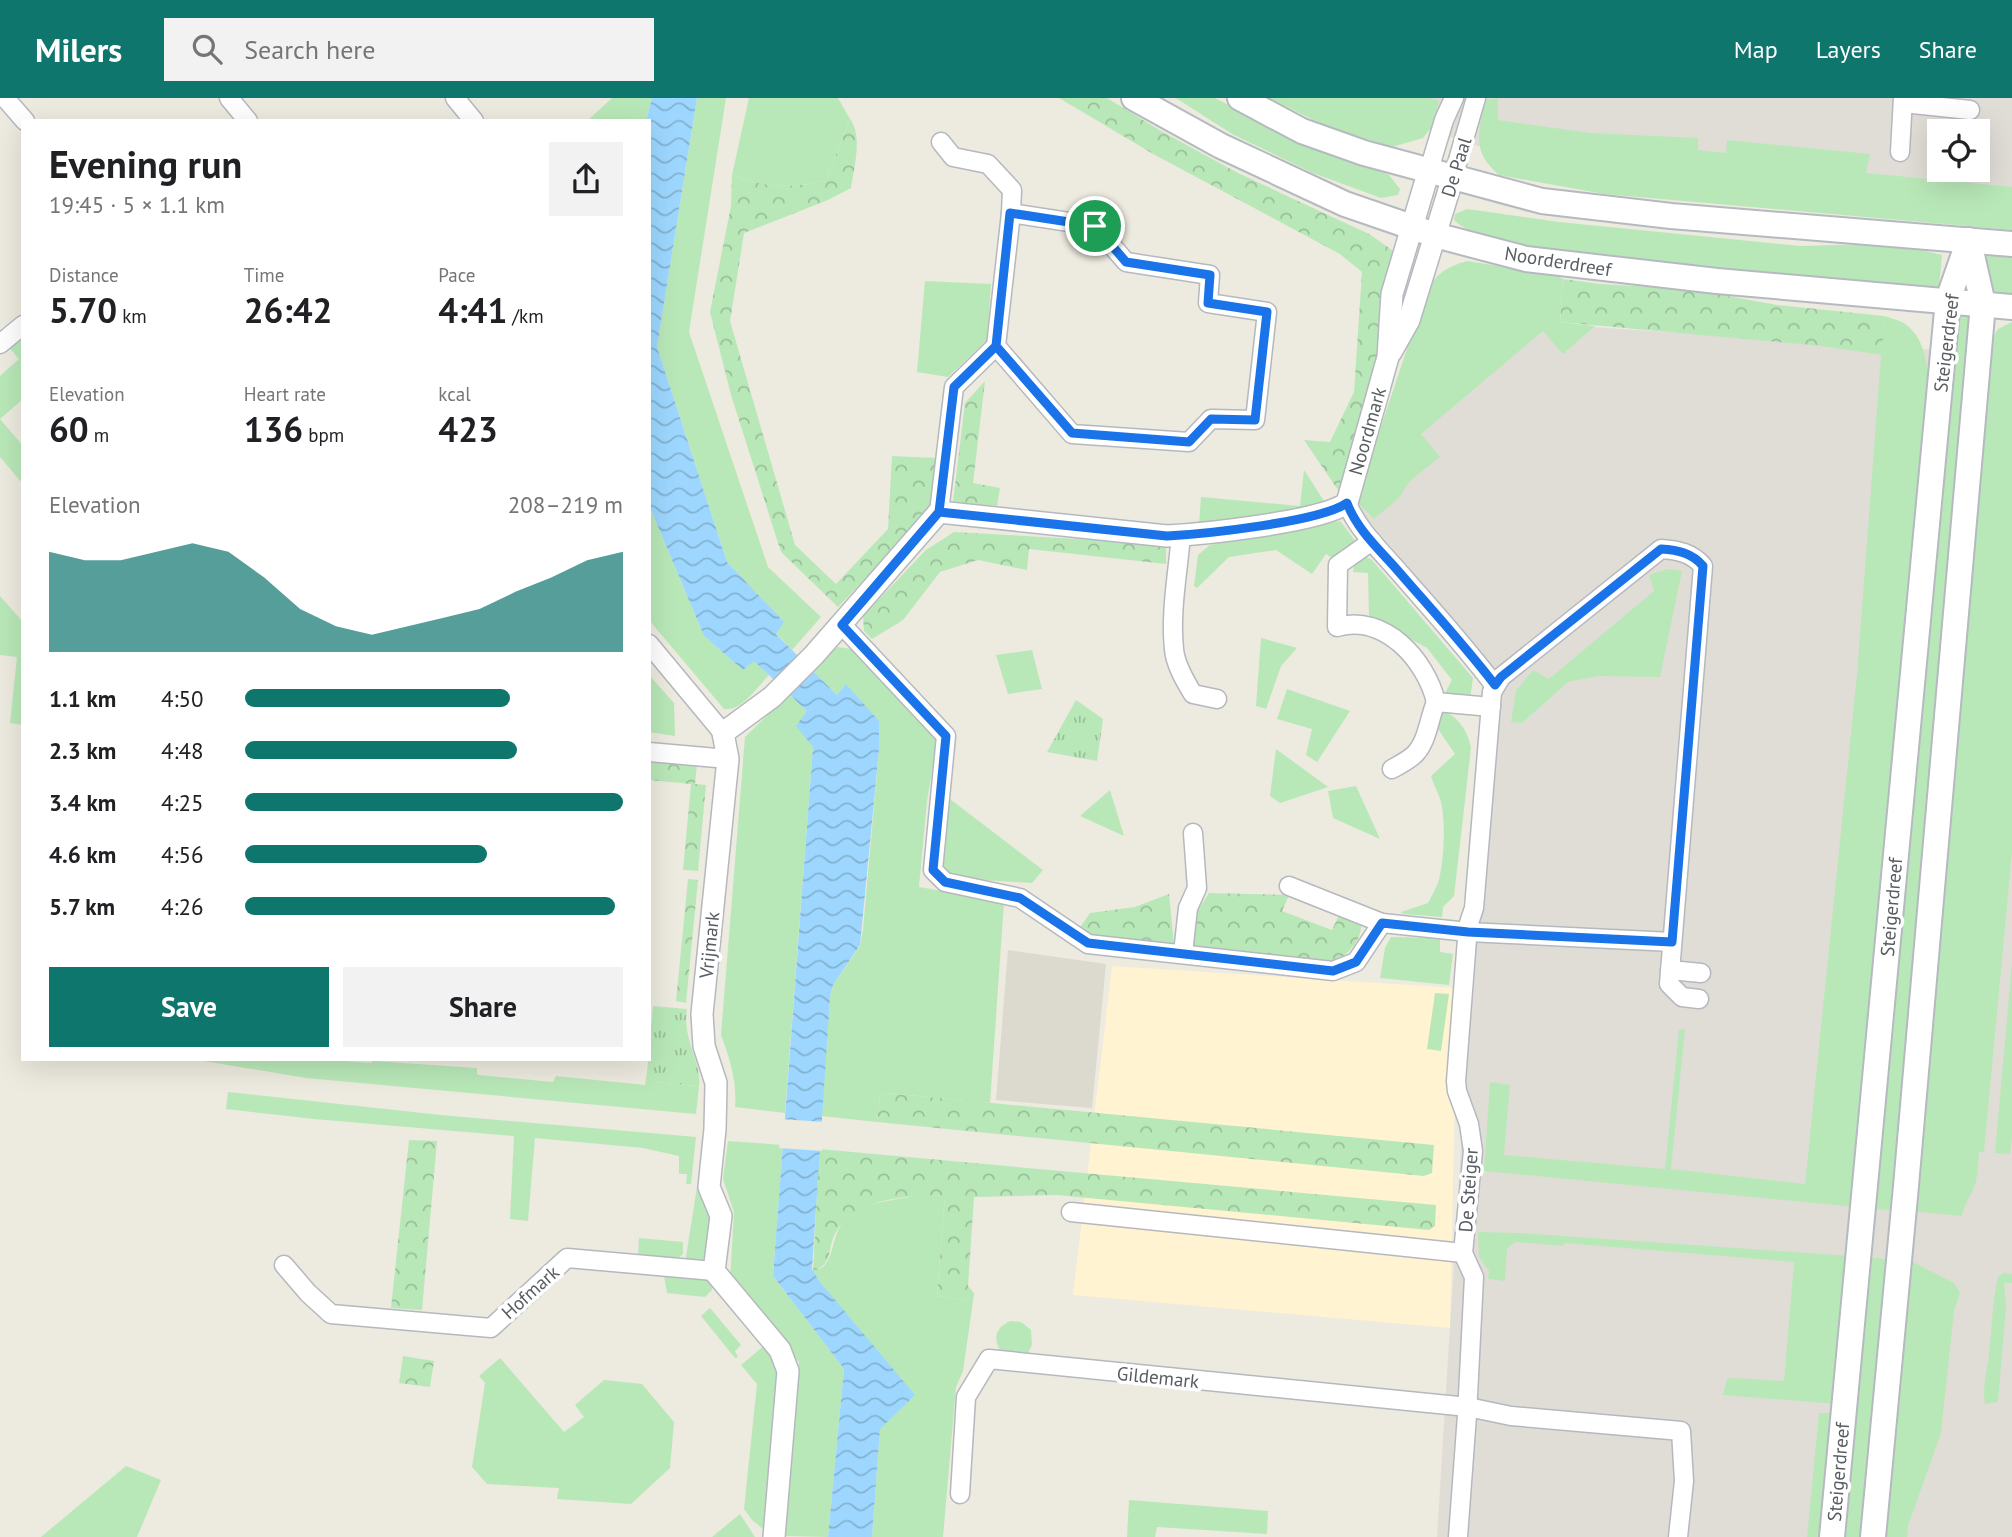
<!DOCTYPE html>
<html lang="en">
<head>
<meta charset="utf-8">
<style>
  :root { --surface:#fff; --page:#f2f2f2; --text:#202124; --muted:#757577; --accent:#0f766e }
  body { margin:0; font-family:"PT Sans",sans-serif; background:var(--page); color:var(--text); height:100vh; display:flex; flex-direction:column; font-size:26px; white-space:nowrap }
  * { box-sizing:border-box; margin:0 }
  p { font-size:23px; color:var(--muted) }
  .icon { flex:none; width:38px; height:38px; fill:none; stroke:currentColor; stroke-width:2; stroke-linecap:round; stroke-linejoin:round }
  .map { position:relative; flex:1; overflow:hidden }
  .drawer { position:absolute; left:21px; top:21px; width:630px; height:942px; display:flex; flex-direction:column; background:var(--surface); border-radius:0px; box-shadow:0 7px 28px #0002 }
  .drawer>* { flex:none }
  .fabs { position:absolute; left:1927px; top:21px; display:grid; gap:14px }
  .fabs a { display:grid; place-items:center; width:63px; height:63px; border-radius:0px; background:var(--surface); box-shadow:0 7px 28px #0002; font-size:35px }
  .pin { position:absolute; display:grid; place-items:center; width:60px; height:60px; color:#fff; margin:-30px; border:4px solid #fff; border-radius:50%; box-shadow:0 2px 7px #0007 }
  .round { display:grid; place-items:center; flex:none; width:74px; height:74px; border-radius:0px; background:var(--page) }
  .overview { display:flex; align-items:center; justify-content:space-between; height:119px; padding:0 28px }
  h1 { font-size:38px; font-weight:800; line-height:52px }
  .metrics { display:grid; grid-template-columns:repeat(3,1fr); gap:10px; height:119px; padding:7px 28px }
  .metrics div { display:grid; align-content:center }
  .metrics b { font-size:35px; font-weight:800 }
  .metrics small { font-size:19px; font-weight:400 }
  .metrics p { font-size:19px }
  .chart { height:196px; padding:14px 28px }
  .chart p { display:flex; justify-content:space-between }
  .chart svg { width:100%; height:126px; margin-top:7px; fill:var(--accent); opacity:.7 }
  .button { display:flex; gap:14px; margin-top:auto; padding:14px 28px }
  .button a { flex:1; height:80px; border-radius:0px; background:var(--accent); color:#fff; font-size:28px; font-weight:800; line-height:80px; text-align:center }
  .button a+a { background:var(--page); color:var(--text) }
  ul { padding:0 28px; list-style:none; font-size:23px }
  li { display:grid; grid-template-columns:112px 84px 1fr; align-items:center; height:52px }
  li i { height:18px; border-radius:9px; background:var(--accent) }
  header { display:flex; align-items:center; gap:42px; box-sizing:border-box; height:98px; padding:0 35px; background:var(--accent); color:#fff }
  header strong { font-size:33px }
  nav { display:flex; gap:38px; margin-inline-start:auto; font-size:24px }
  .search { width:490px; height:63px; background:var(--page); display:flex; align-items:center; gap:18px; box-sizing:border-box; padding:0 24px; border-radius:0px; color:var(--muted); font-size:26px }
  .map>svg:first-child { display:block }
</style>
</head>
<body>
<header>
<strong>Milers</strong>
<div class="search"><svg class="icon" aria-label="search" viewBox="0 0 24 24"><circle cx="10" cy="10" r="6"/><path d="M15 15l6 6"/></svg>Search here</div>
<nav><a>Map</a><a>Layers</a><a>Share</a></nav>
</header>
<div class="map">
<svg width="2012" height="1439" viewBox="0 0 2012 1439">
  <defs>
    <pattern id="forest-crowns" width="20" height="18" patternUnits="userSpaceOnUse" patternTransform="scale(1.75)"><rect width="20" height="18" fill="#b9e8b8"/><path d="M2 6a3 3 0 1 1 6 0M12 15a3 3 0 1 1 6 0" fill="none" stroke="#99bf99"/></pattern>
    <pattern id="park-tufts" width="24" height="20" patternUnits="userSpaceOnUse" patternTransform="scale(1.75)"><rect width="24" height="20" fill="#b9e8b8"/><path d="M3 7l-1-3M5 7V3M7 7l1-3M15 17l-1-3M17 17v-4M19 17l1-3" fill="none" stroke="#99bf99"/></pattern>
    <pattern id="water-waves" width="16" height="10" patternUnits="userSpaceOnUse" patternTransform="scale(1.75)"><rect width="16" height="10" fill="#9dd7ff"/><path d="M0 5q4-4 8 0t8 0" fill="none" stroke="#83b2d2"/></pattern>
  </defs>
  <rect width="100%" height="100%" fill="#edeadf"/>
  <!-- commercial -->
  <polygon fill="#fff3d2" points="1112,868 1457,890 1450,1230 1073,1197"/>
  <!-- industrial -->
  <g fill="#e0ddd7" fill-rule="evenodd">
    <path d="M1333 0H2012V103L1527 63 1345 6ZM1939 33H1978V72H1939Z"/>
    <polygon points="1532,225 2012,257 2012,1439 1437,1439 1491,566 1358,410 1398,328"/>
  </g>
  <!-- education -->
  <polygon fill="#dcd9ce" points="1008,852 1106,866 1092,1010 996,1002"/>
  <!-- grass -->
  <g fill="#b9e8b8">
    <polygon points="612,0 652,0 646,23 587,23"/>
    <polygon points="697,0 726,0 689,234 768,469 821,519 792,552 776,535 783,524 727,464 657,249"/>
    <path d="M749 0H838L850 21 826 82C793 91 764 90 732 77Z"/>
    <polygon points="1176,0 1215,0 1280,33 1389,77 1400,91 1398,97 1381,100 1313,75 1232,36"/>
    <polygon points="1269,0 1430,0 1439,3 1433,27 1423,40 1392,49 1326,28"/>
    <path d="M1498 0V22L1591 35 1698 40V52L1726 55 1727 42 1870 56 1866 75 2012 89V132L1604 96 1499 77C1470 52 1480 35 1484 2Z"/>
    <path d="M1467 111 1559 124 1801 148 1869 146 1913 150 1942 157 1939 191C1875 186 1811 180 1747 174 1692 169 1487 157 1454 122L1455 116Z"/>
    <polygon points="1987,155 2012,157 2012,197 1983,195"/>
    <path d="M1467 163 1556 177 1563 181 1560 224 1595 228 1563 256 1543 233 1421 336 1440 359 1410 383 1398 401 1374 421 1356 403 1425 197C1434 177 1446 169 1467 163Z"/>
    <polygon points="925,183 991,186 987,242 948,279 917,274"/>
    <polygon points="1950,215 1969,217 1897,1113 1869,1110"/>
    <path d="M1884 218C1890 220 1899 222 1905 226 1924 239 1927 264 1929 286L1856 1109 1484 1073 1490 984 1510 987 1504 1057 1665 1071 1679 932 1685 931 1671 1071 1805 1086 1857 576Z"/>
    <path d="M2012 224V754L1984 1054H1979C1978 1066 1978 1079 1974 1090 1969 1100 1964 1107 1962 1118L1910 1113 1991 242 1998 231Z"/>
    <polygon points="20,239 23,243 23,301 0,321 23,348 23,386 0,359 0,278 19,261 8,248"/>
    <polygon points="1304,372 1326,406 1199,427 1201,399 1300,408"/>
    <path d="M649 407 704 538 743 572 754 562 769 577C758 588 741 614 724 611L649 522Z"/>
    <polygon points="1340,423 1357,445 1337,463 1326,456 1312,476 1276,452 1229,459 1197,490 1194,488 1198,457 1210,447"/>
    <polygon points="1363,457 1372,462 1473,580 1470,601 1444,597 1452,582 1427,550 1369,518 1368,475 1353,474 1355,462"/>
    <polygon points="1668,471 1682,473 1660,579 1598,578 1568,584 1522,625 1511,624 1516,593 1533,572 1549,581 1654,493 1649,477"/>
    <polygon points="0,498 23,524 23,627 10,625 17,559 0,557"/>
    <polygon points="1261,540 1297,550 1281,568 1266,611 1256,608"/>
    <polygon points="837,549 852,551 937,643 927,703 919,789 1004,804 990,1005 887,995 880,997 877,1024 821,1018 830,899 833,887 860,848 863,831 879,652 847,587 837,597 813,573"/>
    <polygon points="1032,552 1042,591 1008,596 996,557"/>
    <polygon points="649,577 674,605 675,638 649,634"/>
    <polygon points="1287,591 1350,613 1317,664 1306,657 1312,631 1277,621"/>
    <path d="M789 596 807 613 813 649 785 1015 735 1009C737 983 730 961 721 937L745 639Z"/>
    <path d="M1445 614C1459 619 1469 636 1471 650L1454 798 1443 809 1442 819 1404 816 1401 814 1428 805C1431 799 1435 792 1438 785 1444 766 1447 717 1439 698 1436 691 1433 685 1431 678L1455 656 1434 625 1436 618Z"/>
    <polygon points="1276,651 1328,689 1280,705 1270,698"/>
    <polygon points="1356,688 1380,741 1333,720 1328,693"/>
    <polygon points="1110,692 1124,738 1080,718"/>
    <polygon points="946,698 1043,772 1032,785 952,780 940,770"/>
    <polygon points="1391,839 1440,840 1440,854 1453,856 1449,887 1380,880 1385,850"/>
    <polygon points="2012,864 2012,1040 2010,1056 1995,1055"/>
    <polygon points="1435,895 1449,896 1441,953 1427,951"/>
    <polygon points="192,961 321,961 371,965 373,963 477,970 477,976 479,977 553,984 556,978 645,987 647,974 652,973 654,984 699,988 696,1016 306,980"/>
    <polygon points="228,994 441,1017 696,1039 691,1086 686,1086 687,1076 679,1076 679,1058 643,1050 535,1040 528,1123 510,1121 514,1038 314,1021 226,1011"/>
    <polygon points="728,1043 783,1047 773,1178 844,1271 828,1439 783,1438 799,1264 730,1183 734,1114 723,1081"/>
    <polygon points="700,1088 712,1114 705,1159 700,1163 685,1165 697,1089"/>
    <path d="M921 1097 945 1098 937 1198 973 1203 963 1273 956 1289 943 1439H872L880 1331 820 1184 813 1174C816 1172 820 1171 823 1169 836 1157 831 1130 851 1116 867 1104 902 1101 921 1097Z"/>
    <polygon points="1478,1134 1520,1135 1851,1158 1838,1306 1723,1297 1727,1281 1733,1280 1784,1283 1794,1164 1564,1145 1563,1148 1515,1144 1507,1151 1505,1183 1488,1181 1489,1173 1479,1159"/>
    <polygon points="639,1140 683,1144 683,1156 674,1163 638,1158"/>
    <polygon points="1864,1159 1893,1162 1868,1439 1845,1439 1844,1387"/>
    <polygon points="1911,1163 1954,1185 1960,1195 1954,1213 1941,1335 1908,1428 1907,1439 1880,1439"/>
    <path d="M2003 1175 2012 1176V1185H2004L2006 1208 1998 1304 1985 1306C1982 1289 1987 1274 1989 1256 1992 1230 1992 1205 1998 1179Z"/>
    <polygon points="664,1178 705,1179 712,1185 712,1192 705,1199 667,1195"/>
    <polygon points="710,1210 741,1247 735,1253 738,1259 735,1260 701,1218"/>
    <path d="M1010 1223 1021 1224 1031 1232 1032 1247 1027 1257H1003C993 1243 993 1231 1010 1223Z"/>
    <polygon points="765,1247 777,1267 780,1280 766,1426 763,1431 752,1422 744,1411 757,1286 741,1267"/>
    <polygon points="500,1260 564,1334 584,1319 575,1307 604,1282 642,1286 674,1324 670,1370 631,1406 557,1401 559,1390 487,1386 472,1369 485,1285 479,1278"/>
    <polygon points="1819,1315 1838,1315 1826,1439 1807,1439"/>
    <polygon points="126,1368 161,1382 137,1439 41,1439"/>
    <polygon points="1129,1402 1268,1413 1267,1436 1157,1429 1155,1439 1127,1439"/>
    <polygon points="740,1416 755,1439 712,1439"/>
  </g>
  <!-- forest -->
  <g fill="url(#forest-crowns)">
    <polygon points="1059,0 1107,0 1161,33 1238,75 1369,136 1392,152 1396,168 1379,248 1340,395 1304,342 1330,344 1354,294 1362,174 1340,156 1155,57"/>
    <path d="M850 21C863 38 854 69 851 90L828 102 744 135 730 223 795 447 836 486 888 431 892 358 937 360 933 409 838 509 781 454 731 297 710 214 731 108 732 77C764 90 793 91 826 82Z"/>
    <polygon points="1563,181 1600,186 1689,191 1777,207 1884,218 1882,257 1821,248 1560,224"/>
    <polygon points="985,283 973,385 1000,390 997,408 953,404 965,305"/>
    <polygon points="954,434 1166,446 1166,466 1029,451 1027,472 978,462 940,474 903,522 872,541 864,533 863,518 926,452"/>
    <polygon points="649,663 697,666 695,686 706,687 698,773 683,772 691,686 649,682"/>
    <polygon points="688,781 698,782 686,905 676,903"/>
    <path d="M1209 795 1289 797 1282 813 1332 832 1340 815 1361 827C1361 845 1348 854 1335 865L1197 852 1187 847 1194 818Z"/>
    <polygon points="1169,796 1174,847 1091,841 1079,831 1090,815 1135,809"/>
    <polygon points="887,995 1434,1047 1432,1075 1424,1078 877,1024 880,997"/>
    <polygon points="409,1042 437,1043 422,1212 391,1210"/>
    <path d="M819 1051 1436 1107 1435 1128 1429 1132 1056 1097 974 1099 968 1188 974 1195 973 1203 937 1198 945 1098C910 1097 855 1100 836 1134 826 1151 835 1164 813 1174Z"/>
    <polygon points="403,1258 434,1263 430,1289 399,1285"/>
  </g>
  <!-- park -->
  <g fill="url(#park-tufts)">
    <polygon points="1076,602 1103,621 1097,663 1047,654"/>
    <path d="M653 908 687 911C682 942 702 964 699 988L654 984 652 983V974H647Z"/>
  </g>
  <!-- water -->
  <polygon fill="url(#water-waves)" points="652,0 697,0 657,249 727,464 784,524 776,536 837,597 846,586 879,623 879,652 860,847 833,887 830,899 812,1171 820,1184 915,1297 880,1331 872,1439 828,1439 844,1271 773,1178 813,649 796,628 807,613 754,563 743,572 704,538 649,407 649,23 646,23"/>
  <!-- pier -->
  <polygon fill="#edeadf" points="781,1021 824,1024 822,1053 779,1050"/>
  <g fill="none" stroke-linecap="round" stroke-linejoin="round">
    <!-- minor casing -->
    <g stroke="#b5b8be" stroke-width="21">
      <g id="minor">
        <polyline points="5,0 25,23"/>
        <polyline points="229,0 248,23"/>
        <polyline points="455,0 474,23"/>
        <polyline points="1903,5 1970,12"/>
        <polyline points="941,44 953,59 988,66 1012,92 1011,115"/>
        <polyline points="1900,54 1903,0"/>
        <polyline points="1429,72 1444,22 1454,0"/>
        <polyline points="1453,79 1476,0"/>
        <polyline points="0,246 23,227"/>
        <path d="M1347 405C1357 431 1381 453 1399 474 1432 512 1465 548 1495 588"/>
        <polyline points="939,414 954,289 996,248 1072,336 1189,344 1211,321 1255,322 1267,214 1208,205 1210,177 1126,164 1095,128 1011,115 996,248"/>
        <path d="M1181 437C1178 474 1170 514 1174 551 1175 566 1185 583 1193 596L1217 601"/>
        <path d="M1372 443 1338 467 1337 529C1384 515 1426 562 1436 604L1491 609"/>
        <polyline points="842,527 946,638 933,772 945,784 1020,800 1088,846 1333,873 1356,864 1382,825"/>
        <polyline points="649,546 723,635"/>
        <polyline points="649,654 728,661"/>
        <path d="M1392 671C1399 667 1409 662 1415 656 1428 642 1429 620 1436 604"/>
        <polyline points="1289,788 1382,825 1468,834 1672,844"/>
        <polyline points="1183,855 1188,810 1197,790 1193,735"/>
        <polyline points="1670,872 1701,875"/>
        <polyline points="1071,1114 1463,1155"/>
        <polyline points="284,1167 308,1195 331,1216 491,1230 567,1160 714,1173"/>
        <polyline points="960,1396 966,1299 989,1261 1468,1309 1511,1318 1681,1333 1684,1383 1678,1439"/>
        <path d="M1458 1439 1467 1317 1474 1179 1463 1155 1473 1053 1469 1026 1457 993 1456 983 1468 828 1474 810 1492 594 1501 579 1661 451C1678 452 1692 455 1703 468L1669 886 1682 899 1699 901"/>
      </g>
    </g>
    <!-- tertiary casing -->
    <g stroke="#b5b8be" stroke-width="24">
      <g id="tertiary">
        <polyline points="1391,254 1409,222 1453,79"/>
        <path d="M774 1439 788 1273 780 1252 714 1173 721 1118 709 1089 715 1031 716 985 704 948 702 916 728 661 723 635 772 599 814 557 939 414 1167 438C1204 436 1320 424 1347 405L1388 259 1392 196 1429 72"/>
      </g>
    </g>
    <!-- secondary casing -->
    <g stroke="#b5bac0" stroke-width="28">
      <g id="secondary">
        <polyline points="1134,0 1221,48 1345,106 1435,137 1526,161 1717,183 2012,209"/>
        <polyline points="1240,0 1302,33 1364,55 1542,103 1671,118 2012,146"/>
        <polyline points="1832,1439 1948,202 1969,142"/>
        <polyline points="1873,1439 1906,1088 1983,206 1969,144"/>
      </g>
    </g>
    <!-- minor -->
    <use href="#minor" stroke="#fff" stroke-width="18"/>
    <!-- tertiary -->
    <use href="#tertiary" stroke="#fff" stroke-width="21"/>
    <!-- secondary -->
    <use href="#secondary" stroke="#fff" stroke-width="24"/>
  </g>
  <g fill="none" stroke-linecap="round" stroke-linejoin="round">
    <!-- route casing -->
    <g stroke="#fff" stroke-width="14">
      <path id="route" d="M1095 128 1010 115 996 248 954 289 939 414 842 527 946 638 933 772 945 784 1020 800 1088 845 1333 873 1356 864 1382 825 1468 834 1672 844 1703 468C1692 455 1678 452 1661 451L1501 579 1495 587C1465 548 1432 512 1399 474 1381 453 1357 432 1347 405 1320 424 1204 436 1167 438L939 414 954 289 996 248 1072 335 1189 344 1211 321 1255 322 1267 214 1208 205 1210 177 1126 164 1095 128"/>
    </g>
    <!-- route -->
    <use href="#route" stroke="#1a73e8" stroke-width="9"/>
  </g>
  <g text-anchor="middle" stroke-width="7" stroke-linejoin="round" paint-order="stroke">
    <!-- street labels -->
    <g font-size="19" fill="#585d62" stroke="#fff">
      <text transform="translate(1456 69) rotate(-73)" y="7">De Paal</text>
      <text transform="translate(1558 163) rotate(9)" y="7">Noorderdreef</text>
      <text transform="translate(1946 245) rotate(-83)" y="7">Steigerdreef</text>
      <text transform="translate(1367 333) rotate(-74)" y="7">Noordmark</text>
      <text transform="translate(1891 809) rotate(-85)" y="7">Steigerdreef</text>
      <text transform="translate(709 847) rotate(-84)" y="7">Vrijmark</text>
      <text transform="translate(1468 1092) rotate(-86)" y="7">De Steiger</text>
      <text transform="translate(530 1194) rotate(-42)" y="7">Hofmark</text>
      <text transform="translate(1158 1279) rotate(6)" y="7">Gildemark</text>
      <text transform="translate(1838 1374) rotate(-85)" y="7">Steigerdreef</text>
    </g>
  </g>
</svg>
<div class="fabs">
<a><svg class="icon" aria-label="locate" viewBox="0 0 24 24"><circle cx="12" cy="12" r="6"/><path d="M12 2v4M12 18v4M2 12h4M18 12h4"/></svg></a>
</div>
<div class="pin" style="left:1095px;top:128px;background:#1e9e55"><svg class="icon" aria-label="arrive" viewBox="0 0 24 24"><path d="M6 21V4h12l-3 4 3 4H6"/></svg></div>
<section class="drawer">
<div class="overview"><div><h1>Evening run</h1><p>19:45 · 5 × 1.1 km</p></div><a class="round"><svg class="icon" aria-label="share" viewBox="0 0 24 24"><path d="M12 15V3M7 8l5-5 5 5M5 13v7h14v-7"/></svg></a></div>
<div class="metrics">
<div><p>Distance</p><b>5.70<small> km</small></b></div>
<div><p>Time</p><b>26:42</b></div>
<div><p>Pace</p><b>4:41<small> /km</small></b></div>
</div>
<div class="metrics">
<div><p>Elevation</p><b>60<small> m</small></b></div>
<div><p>Heart rate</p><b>136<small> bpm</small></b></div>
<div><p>kcal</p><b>423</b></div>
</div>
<div class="chart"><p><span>Elevation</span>208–219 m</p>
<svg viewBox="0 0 160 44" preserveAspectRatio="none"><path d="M0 44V9L10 12L20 12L30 9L40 6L50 9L60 18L70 29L80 35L90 38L100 35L110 32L120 29L130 23L140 18L150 12L160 9V44z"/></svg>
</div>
<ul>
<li><b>1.1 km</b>4:50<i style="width:70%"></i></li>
<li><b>2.3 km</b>4:48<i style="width:72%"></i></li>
<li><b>3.4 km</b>4:25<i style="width:100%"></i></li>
<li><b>4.6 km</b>4:56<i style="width:64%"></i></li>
<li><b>5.7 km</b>4:26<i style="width:98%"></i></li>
</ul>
<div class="button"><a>Save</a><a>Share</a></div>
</section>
</div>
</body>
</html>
